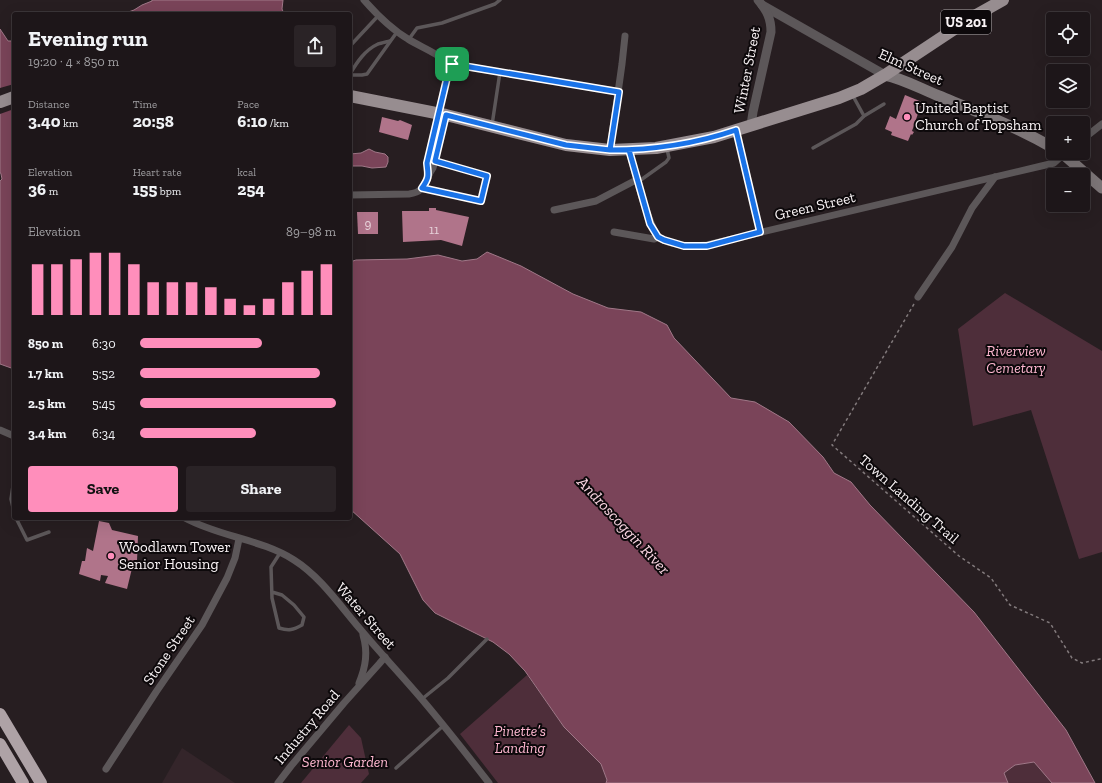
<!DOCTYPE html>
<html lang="en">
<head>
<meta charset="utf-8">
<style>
  :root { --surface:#1d1619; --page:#2a2326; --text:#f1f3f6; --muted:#a09fa2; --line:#3b3538; --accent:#ff8ebb }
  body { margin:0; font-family:"Zilla Slab",serif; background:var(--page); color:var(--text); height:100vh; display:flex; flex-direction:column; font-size:15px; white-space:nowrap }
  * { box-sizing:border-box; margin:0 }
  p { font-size:13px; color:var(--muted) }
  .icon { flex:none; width:22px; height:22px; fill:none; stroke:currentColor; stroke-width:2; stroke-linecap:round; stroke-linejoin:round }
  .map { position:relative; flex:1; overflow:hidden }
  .sheet { position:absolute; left:12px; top:12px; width:340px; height:508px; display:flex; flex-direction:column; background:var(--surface); border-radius:4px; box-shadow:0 4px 16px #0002,0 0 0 1px var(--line) }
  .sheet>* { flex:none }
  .controls { position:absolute; left:1046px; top:12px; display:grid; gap:8px }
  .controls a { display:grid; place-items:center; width:44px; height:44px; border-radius:4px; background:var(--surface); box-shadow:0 4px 16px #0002,0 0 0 1px var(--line); font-size:20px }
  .pin { position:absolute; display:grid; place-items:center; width:34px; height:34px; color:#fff; margin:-17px; border-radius:8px; box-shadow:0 2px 6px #0006 }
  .round { display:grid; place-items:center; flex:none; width:42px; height:42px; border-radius:4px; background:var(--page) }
  .summary { display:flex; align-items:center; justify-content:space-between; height:68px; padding:0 16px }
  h1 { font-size:22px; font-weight:700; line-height:30px }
  .metrics { display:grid; grid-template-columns:repeat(3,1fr); gap:6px; height:68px; padding:4px 16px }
  .metrics div { display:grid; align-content:center }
  .metrics b { font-size:17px; font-weight:700 }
  .metrics small { font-size:11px; font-weight:400 }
  .metrics p { font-size:11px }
  .chart { height:112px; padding:8px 16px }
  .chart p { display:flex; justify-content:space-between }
  .chart svg { width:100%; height:72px; margin-top:4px; stroke:var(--accent); stroke-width:6 }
  .primary-button { display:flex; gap:8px; margin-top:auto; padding:8px 16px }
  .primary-button a { flex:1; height:46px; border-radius:4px; background:var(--accent); color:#111; font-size:16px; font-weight:700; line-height:46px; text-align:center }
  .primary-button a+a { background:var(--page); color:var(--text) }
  ul { padding:0 16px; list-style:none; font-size:13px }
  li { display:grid; grid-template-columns:64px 48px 1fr; align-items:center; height:30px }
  li i { height:10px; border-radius:5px; background:var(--accent) }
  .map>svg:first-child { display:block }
</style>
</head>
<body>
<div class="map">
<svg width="1102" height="783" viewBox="0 0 1102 783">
  <rect width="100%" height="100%" fill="#271e21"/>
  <!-- built -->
  <polygon fill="#34252a" points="182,748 235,783 162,783"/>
  <!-- green -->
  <g fill="#4e2e3a">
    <polygon points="1005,293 1102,351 1102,552 1079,559 1031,410 973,426 958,329"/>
    <polygon points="527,675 564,727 601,764 607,780 606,783 498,783 460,734"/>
    <polygon points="349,725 361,738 369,774 361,783 301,783"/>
    <polygon points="1034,762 1052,783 1008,783 1004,773 1015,765"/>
  </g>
  <!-- water -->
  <g fill="#7a4459" stroke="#a07888">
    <polygon points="152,0 283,0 282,9 284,14 123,14 134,10 142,5 152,1"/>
    <polygon points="0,29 8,41 12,41 12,46 14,50 14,369 0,364 0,181 2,179 1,174 0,172"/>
    <polygon points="369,149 375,152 385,154 388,157 388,162 386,167 372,168 362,166 350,166 350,154 361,153"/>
    <polygon points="487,252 521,266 573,294 608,308 641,312 667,325 674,338 731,398 755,402 789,422 823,457 834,473 851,482 870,505 974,612 1066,730 1095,783 1052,783 1034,762 1015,765 1004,773 1008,783 606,783 607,780 601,764 564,727 525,671 509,654 493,642 435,613 423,600 400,554 350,509 350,262 356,260 407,259 438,255 462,261 477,259"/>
  </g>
  <!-- pier -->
  <polygon fill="#271e21" points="14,84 14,109 0,114 0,88"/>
  <!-- building -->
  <g fill="#b0748a">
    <polygon points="905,95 922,102 912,131 914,132 912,135 911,134 908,141 891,135 892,132 885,129 890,116 896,119"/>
    <polygon points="382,117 398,121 400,120 412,125 408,140 379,132"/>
    <polygon points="429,208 436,208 436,210 469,217 462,246 441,240 403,242 402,211 429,211"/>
    <polygon points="357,212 378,212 378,234 358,234"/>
    <polygon points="99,521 109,523 112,530 138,536 137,561 134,560 127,589 105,583 108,576 101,575 100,581 79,574 82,561 85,561 87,548 93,551"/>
  </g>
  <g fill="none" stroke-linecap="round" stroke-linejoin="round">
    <!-- path -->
    <polyline stroke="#827a7c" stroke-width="1.5" stroke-dasharray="3 3" stroke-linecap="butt" points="914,304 832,445 959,556 991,578 1010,605 1050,623 1072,658 1082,663 1100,659 1102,659"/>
    <!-- service -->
    <g stroke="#5c5759" stroke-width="3.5">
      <polyline points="409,39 417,28 442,23 495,4 500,0"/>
      <polyline points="350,46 378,16"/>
      <path d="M350 74C357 62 365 50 378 44 381 43 386 42 390 41"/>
      <polyline points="350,75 362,75 367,74 397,32"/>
      <polyline points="853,96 864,116"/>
      <polyline points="492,125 500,72"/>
      <polyline points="813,148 856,124 864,116 884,104"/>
      <polyline points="638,182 666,162 669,158 667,149"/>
      <polyline points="422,188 481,201 487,176 435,161"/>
      <polyline points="14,479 11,499 14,512"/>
      <polyline points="16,518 27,540 49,532"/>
      <path d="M272 592 282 595 294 605 304 617 302 625C293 630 289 631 279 628L272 598 271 567 280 553"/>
      <polyline points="422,699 448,678 487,639"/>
      <polyline points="396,768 443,726"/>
    </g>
    <!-- minor -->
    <g stroke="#5c5759" stroke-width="7">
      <path d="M364 0C378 16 391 29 408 39 417 45 437 53 444 60 448 64 447 71 447 77L427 163 429 174"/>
      <polyline points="446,63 619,92"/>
      <polyline points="736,130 760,232"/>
      <polyline points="1083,139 1102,124"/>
      <polyline points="610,150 622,64 625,36"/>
      <path d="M629 150C634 168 648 227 659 237 670 247 693 246 707 245L1054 163 1065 153"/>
      <path d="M350 195 409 194C427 192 424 180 433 168L446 115"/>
      <polyline points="554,210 596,201 638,179"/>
      <polyline points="614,232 654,239 658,237"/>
      <polyline points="918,297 952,247 972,208 995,177"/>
      <polyline points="0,430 14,436"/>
      <path d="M185 518C220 537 261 539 294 560 321 577 341 607 361 630 382 655 404 678 425 703 447 729 468 756 489 783"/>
      <path d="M359 683C366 666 368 652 363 635"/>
      <polyline points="106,769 156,692 202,625 227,578 235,558 239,539"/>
      <polyline points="278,783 291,766 344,703 379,664 385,657"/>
    </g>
    <!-- tertiary -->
    <g stroke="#5c5759" stroke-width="9">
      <polyline points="762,5 885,75"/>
      <path d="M751 125 753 112 771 32C771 18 767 11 758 0"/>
    </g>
    <!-- secondary -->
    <g stroke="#7d7678" stroke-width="11">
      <path d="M885 75C904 79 921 89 939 96 978 112 1017 127 1053 148"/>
      <polyline points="1062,153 1102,188"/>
    </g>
    <!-- primary -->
    <g stroke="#978d90" stroke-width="12">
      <polyline points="350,96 446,115 566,145 610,150 656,148 714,137 839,98 861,89 885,75 971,18 1003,0"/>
      <polyline points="0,102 14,97"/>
    </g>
    <!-- motorway -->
    <g stroke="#aea2a6" stroke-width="12">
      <polyline points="0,714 41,783"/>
      <polyline points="0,744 23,783"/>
    </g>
  </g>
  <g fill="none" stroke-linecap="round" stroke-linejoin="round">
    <!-- route casing -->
    <g stroke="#fff" stroke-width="8">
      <path id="route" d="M452 64 446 63 447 67V78L427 163C428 175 430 177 422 188L481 201 487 176 435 161 446 115 566 145 610 150H629L650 224 658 237 664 240 684 246H707L760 232 736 130C695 144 653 150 610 150L619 92 452 64"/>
    </g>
    <!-- route -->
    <use href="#route" stroke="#1a73e8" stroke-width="5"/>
  </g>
  <!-- markers -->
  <g fill="#ff8ebb" stroke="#0d090b" stroke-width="1.5">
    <circle cx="907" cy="117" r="4"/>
    <circle cx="111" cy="556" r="4"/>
  </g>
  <g text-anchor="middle" stroke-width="4" stroke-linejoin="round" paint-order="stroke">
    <!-- number labels -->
    <g font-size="13" fill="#e7d3da">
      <text x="368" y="228">9</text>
      <text x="434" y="234">11</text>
    </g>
    <!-- shield labels -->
    <rect fill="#0d090b" stroke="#b2adaf" stroke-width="1" x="941" y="10" width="50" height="24" rx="3"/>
    <g font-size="14" font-weight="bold" fill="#f9f3f5">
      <text x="966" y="27">US 201</text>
    </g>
    <!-- street labels -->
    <g font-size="15" fill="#f9f3f5" stroke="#0d090b">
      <text transform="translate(911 67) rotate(24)" y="5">Elm Street</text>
      <text transform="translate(747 70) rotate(-79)" y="5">Winter Street</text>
      <text transform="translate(815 206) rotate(-13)" y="5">Green Street</text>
      <text transform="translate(909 499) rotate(41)" y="5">Town Landing Trail</text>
      <text transform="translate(366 616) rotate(49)" y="5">Water Street</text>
      <text transform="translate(169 650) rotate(-56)" y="5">Stone Street</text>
      <text transform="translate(307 727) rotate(-50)" y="5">Industry Road</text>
    </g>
    <!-- poi labels -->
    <g font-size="15" fill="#f9f3f5" stroke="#0d090b" text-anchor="start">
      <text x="915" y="113">United Baptist<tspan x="915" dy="17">Church of Topsham</tspan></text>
      <text x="119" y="552">Woodlawn Tower<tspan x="119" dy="17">Senior Housing</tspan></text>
    </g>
    <!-- park labels -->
    <g font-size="15" font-style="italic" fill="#feb7d0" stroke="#0d090b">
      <text x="1016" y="356">Riverview<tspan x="1016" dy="17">Cemetary</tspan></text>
      <text x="520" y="736">Pinette’s<tspan x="520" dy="17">Landing</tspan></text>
      <text x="345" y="767">Senior Garden</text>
    </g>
    <!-- water labels -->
    <g font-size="16" font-style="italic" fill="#fcd7e4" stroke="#0d090b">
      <text transform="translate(624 525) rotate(47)" y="6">Androscoggin River</text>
    </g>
  </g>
</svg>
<div class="controls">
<a><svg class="icon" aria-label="locate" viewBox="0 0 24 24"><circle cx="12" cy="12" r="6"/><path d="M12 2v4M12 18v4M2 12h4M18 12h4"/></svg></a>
<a><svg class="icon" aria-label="layers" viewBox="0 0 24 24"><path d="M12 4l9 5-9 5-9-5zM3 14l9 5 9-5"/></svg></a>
<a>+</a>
<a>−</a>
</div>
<div class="pin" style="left:452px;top:64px;background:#1e9e55"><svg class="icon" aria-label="arrive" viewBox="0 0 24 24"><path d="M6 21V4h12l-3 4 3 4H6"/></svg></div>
<section class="sheet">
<div class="summary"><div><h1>Evening run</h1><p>19:20 · 4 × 850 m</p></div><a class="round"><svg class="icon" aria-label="share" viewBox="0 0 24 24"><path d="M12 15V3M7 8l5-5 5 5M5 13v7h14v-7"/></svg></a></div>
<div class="metrics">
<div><p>Distance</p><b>3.40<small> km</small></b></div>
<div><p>Time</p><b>20:58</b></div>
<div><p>Pace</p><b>6:10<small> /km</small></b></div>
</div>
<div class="metrics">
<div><p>Elevation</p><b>36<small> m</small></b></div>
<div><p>Heart rate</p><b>155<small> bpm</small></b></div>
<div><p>kcal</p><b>254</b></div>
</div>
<div class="chart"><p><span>Elevation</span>89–98 m</p>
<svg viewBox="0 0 160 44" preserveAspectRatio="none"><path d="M5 44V13M15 44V13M25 44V10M35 44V6M45 44V6M55 44V13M65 44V24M75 44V24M85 44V24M95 44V27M105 44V34M115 44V38M125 44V34M135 44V24M145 44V17M155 44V13"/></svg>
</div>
<ul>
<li><b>850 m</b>6:30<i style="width:62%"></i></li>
<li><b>1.7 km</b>5:52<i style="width:92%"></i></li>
<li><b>2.5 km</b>5:45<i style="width:100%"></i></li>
<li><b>3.4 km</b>6:34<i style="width:59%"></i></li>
</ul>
<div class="primary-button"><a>Save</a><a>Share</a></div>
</section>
</div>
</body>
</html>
